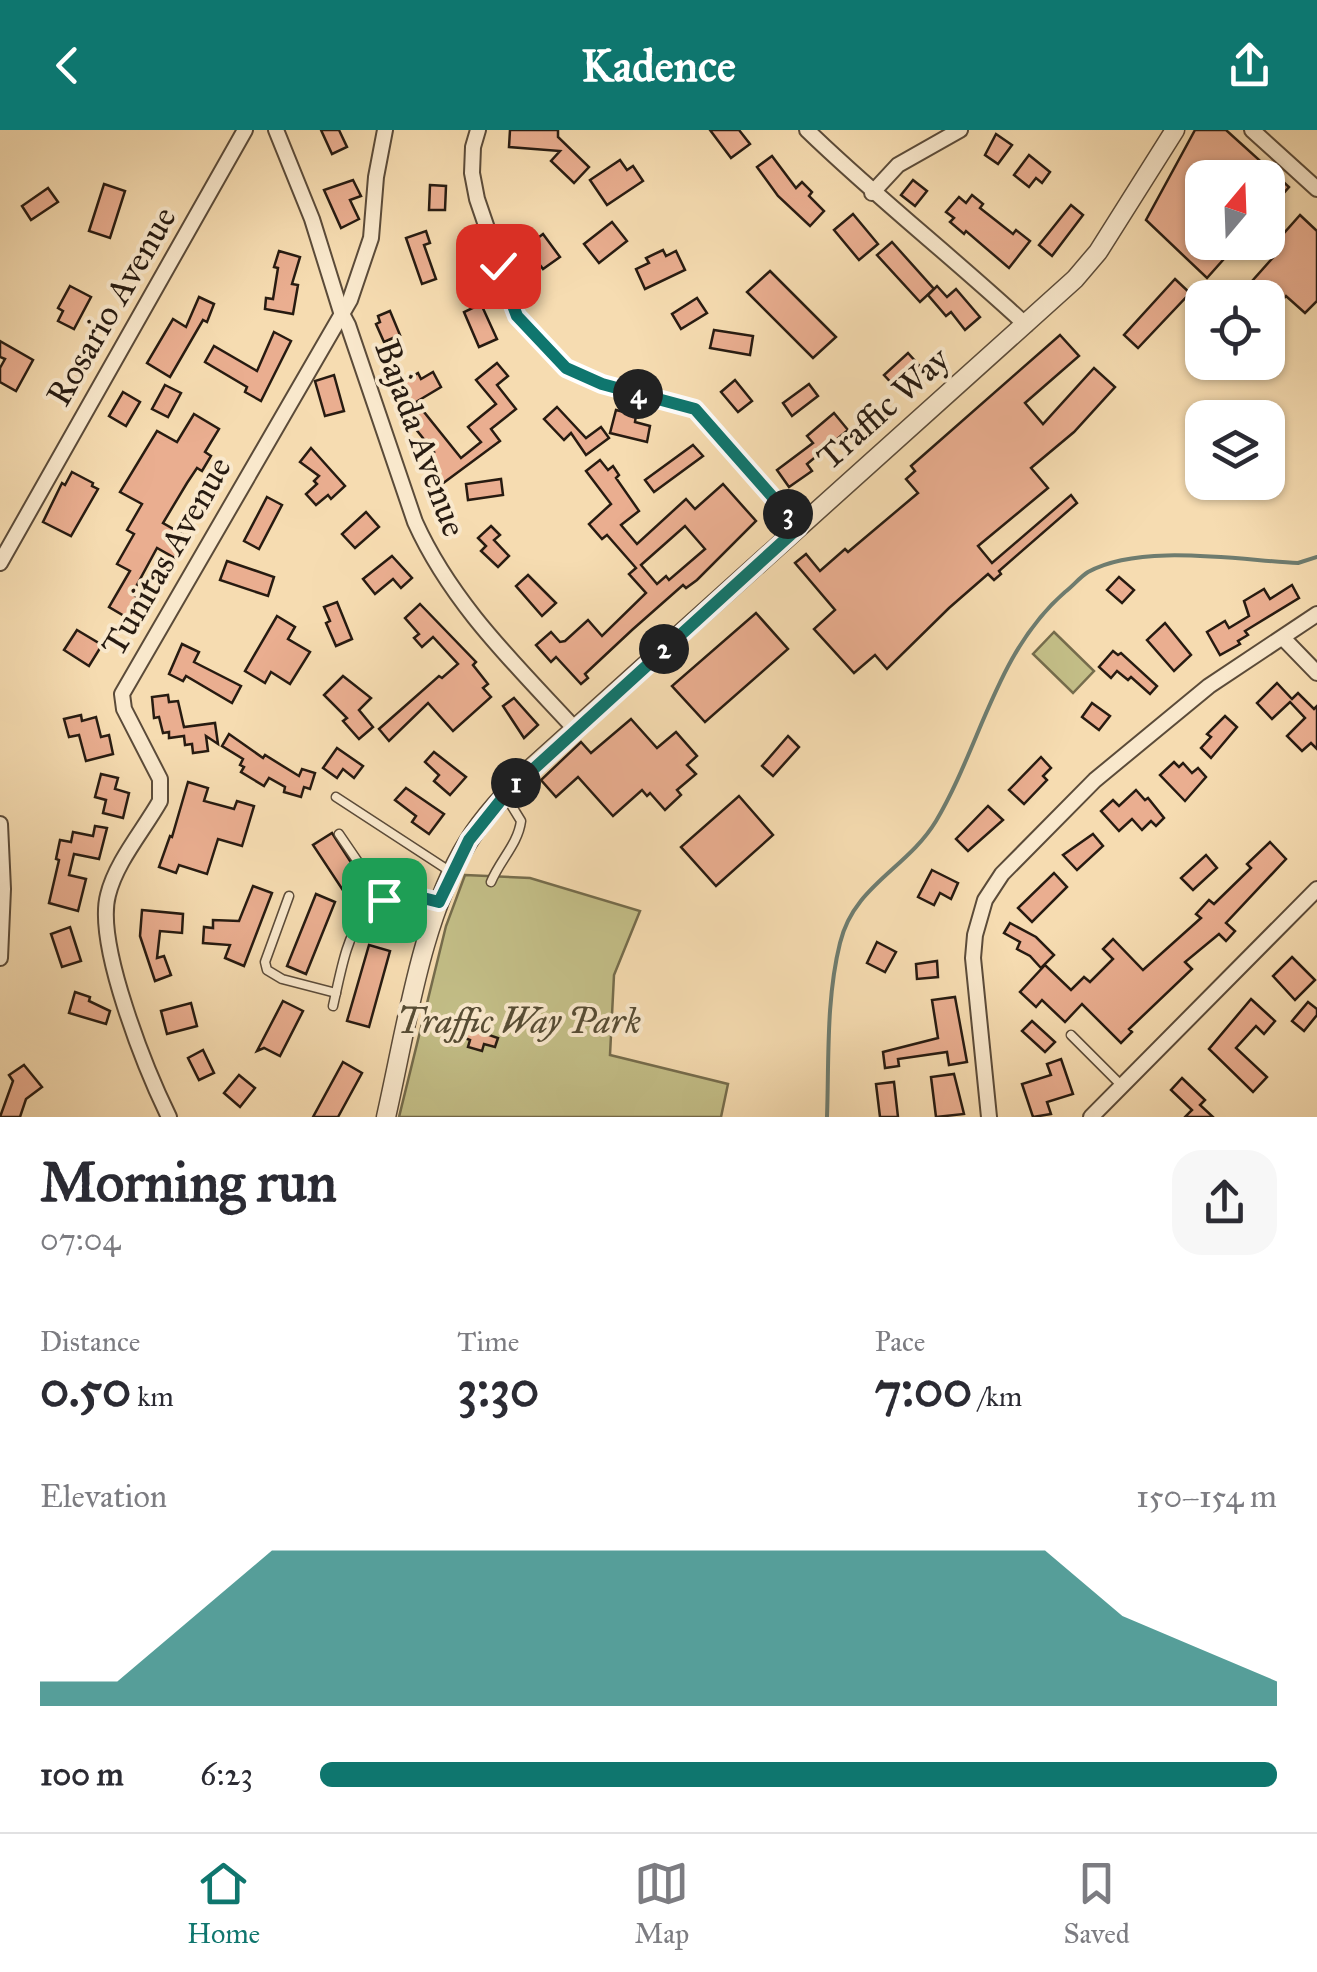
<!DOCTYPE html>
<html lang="en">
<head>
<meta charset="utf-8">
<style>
  :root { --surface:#fff; --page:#f7f7f7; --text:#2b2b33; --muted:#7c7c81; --line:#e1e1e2; --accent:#0f766e }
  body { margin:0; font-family:"IM FELL Great Primer",serif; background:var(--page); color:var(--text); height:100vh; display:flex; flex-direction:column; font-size:38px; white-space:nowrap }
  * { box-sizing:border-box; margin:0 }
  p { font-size:32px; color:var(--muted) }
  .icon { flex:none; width:55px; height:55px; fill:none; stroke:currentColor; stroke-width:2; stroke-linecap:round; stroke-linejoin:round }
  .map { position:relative; height:987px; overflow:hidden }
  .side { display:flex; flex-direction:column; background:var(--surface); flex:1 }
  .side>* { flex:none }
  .needle { width:65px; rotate:19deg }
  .tools { position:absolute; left:1185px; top:30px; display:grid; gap:20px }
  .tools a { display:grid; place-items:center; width:100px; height:100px; border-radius:20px; background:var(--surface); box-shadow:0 2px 8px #0004; font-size:50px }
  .pin { position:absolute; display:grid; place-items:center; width:85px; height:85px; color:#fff; margin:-42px; border-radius:20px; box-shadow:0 5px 15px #0006 }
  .km { position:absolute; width:50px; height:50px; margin:-25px; border-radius:50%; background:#222; color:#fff; font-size:28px; line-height:50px; text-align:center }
  .round { display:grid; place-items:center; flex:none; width:105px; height:105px; border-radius:30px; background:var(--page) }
  .overview { display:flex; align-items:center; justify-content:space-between; height:170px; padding:0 40px }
  h1 { font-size:55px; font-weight:700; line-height:75px }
  .metrics { display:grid; grid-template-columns:repeat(3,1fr); gap:15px; height:170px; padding:10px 40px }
  .metrics div { display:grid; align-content:center }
  .metrics b { font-size:50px; font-weight:700 }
  .metrics small { font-size:28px; font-weight:400 }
  .metrics p { font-size:28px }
  .chart { height:280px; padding:20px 40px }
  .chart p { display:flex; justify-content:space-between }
  .chart svg { width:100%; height:180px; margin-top:10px; fill:var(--accent); opacity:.7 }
  ul { padding:0 40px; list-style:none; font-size:32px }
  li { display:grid; grid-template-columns:160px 120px 1fr; align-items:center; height:75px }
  li i { height:25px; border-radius:12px; background:var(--accent) }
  header { display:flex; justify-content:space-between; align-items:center; height:130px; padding:0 40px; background:var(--accent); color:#fff; font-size:45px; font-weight:700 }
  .tabs { display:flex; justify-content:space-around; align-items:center; height:140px; border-top:2px solid var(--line); background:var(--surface); font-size:28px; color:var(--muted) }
  .tabs a { display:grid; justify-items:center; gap:5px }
  .tabs .on { color:var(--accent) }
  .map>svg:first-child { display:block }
</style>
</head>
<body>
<header><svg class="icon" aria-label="back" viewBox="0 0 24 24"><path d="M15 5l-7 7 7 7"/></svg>Kadence<svg class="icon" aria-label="share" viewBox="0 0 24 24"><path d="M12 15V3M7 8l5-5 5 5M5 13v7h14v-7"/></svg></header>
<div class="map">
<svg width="1317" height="987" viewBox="0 0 1317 987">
  <rect width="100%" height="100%" fill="#f6dcb1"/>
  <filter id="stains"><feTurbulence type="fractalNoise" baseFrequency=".002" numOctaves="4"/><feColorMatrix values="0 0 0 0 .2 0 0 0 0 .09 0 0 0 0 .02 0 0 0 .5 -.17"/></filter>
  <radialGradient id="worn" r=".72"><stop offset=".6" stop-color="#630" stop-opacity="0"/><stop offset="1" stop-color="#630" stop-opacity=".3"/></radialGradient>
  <!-- green -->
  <g fill="#c3be87" stroke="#756c4c" stroke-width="2.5">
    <polygon points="1054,502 1094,541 1073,563 1033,524"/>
    <polygon points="465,745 530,748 640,781 614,845 610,925 728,954 721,987 399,987 446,796"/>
  </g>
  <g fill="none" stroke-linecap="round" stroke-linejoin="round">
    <!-- stream -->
    <path stroke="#6e7c6f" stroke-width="4" d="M827 987C829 930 826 869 840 813 854 755 907 739 936 691 981 615 996 522 1065 462 1073 456 1080 447 1088 442 1140 413 1238 430 1298 433L1317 427"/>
  </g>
  <!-- building -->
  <g fill="#eaae90" stroke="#271b11" stroke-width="2.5" fill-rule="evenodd">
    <polygon points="321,0 339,0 347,17 332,24"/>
    <polygon points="510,0 558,0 558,7 589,37 574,53 551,31 560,21 509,17"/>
    <polygon points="710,0 739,0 750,14 731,28"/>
    <polygon points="1195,0 1226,0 1289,57 1268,81 1268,48 1202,48 1202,112 1239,112 1207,148 1146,90"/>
    <polygon points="996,4 1012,15 998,34 985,25"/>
    <polygon points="1029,25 1050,42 1042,53 1036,48 1029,57 1014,45"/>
    <polygon points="772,26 796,58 802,52 812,62 809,66 824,81 810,96 778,66 757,37"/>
    <polygon points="620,30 627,40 633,36 643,51 607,75 590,50"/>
    <polygon points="353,50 361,66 350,70 359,89 341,98 324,60"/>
    <polygon points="913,50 927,61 915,76 901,65"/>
    <polygon points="104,54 125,61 110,108 89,101"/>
    <polygon points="430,55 446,56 445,80 429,80"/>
    <polygon points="48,58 58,72 31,90 22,76"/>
    <polygon points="972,65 983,74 980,78 1013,104 1016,100 1030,111 1009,138 966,101 964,104 950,92 954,88 946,82 959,67 966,73"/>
    <polygon points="1071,75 1083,85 1052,126 1039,115"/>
    <polygon points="853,84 878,114 859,130 834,100"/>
    <polygon points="1300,85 1317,101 1317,171 1305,183 1286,166 1268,186 1268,168 1237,168 1276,124 1270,119"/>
    <polygon points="612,92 627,111 599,133 584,114"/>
    <polygon points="426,101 430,113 424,115 436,149 422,154 406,108"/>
    <polygon points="543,104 560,127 543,139 526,117"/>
    <polygon points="892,112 934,159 920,172 877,125"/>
    <polygon points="663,120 666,126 676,121 685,140 645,159 636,139 649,133 646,128"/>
    <polygon points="279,121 300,127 292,154 298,155 293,184 265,179 266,168 273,169 278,138 274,137"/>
    <polygon points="770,141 836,207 813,228 747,162"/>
    <polygon points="1175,149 1190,163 1138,218 1124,205"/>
    <polygon points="70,156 91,167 74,199 58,191 63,181 58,178"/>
    <polygon points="937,156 947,167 956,159 980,187 965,200 951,182 946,186 928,165"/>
    <polygon points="199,167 214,174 207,192 203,190 170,247 147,233 173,189 186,197"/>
    <polygon points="697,168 707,183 681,199 672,184"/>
    <polygon points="481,174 497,209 479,217 464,182"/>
    <polygon points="390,181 400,205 384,212 376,194 380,192 378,186"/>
    <polygon points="714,200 753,206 750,225 710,218"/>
    <polygon points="274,202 291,211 261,271 245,262 247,257 205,232 214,216 257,241"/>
    <polygon points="1060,205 1079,226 1025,273 1043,294 1094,238 1115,257 1074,302 1031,338 1048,358 978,416 992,433 1071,365 1077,373 999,441 1001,444 994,450 988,444 949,478 887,539 875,525 854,543 814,499 835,480 795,433 806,424 820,441 845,419 848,422 918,363 906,349 915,341 911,336"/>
    <polygon points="0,211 33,230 16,261 0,252 0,238 5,229 0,227"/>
    <polygon points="908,223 925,242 901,263 884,245"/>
    <polygon points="497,233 508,246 497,255 516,279 491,299 500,311 442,354 431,340 436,335 428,326 434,322 411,293 417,289 397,256 418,243 421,249 433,242 441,257 416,272 461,328 481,312 468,297 496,274 476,250"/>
    <polygon points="334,245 344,281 325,286 315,251"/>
    <polygon points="735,250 752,271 738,282 721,262"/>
    <polygon points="809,254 818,266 792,286 783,273"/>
    <polygon points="165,255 181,263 168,287 152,279"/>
    <polygon points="123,262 140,272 126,296 109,286"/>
    <polygon points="557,277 586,308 601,297 609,308 586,325 571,303 564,310 544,289"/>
    <polygon points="616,280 636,285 635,292 650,296 647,312 610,303"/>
    <polygon points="834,283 848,300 807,334 812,341 789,357 777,340 813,313 807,306"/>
    <polygon points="194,284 219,299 205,322 211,326 202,341 197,338 187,353 163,393 182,404 176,414 181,417 175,428 157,418 132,464 137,467 126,487 109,477 130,441 117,434 134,404 127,400 142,374 120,362 157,301 177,312"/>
    <polygon points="693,315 703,326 654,362 645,350"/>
    <polygon points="311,318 345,356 331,369 328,365 316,375 306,364 317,354 314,351 319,346 300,332"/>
    <path d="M600 330 608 340 613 336 619 345 616 348 639 381 621 395 637 414 686 369 695 379 723 354 756 391 697 450 686 458 683 455 632 500 585 544 588 548 581 554 556 527 551 532 536 515 551 502 560 512 565 511 588 490 602 506 646 463 629 444 636 438 607 405 602 409 589 394 611 374 586 341ZM685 396 705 419 669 450 666 446 657 454 641 435Z"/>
    <polygon points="72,342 93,353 92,356 98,359 71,406 43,392 62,353 65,355"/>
    <polygon points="501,349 503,365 468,370 466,354"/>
    <polygon points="267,367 282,375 259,419 244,411"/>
    <polygon points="366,382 379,397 355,418 342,404"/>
    <polygon points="491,396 500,405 494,410 509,426 498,437 481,421 486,416 478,408"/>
    <polygon points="392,426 412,448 401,458 393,449 375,464 363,449"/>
    <polygon points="227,431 274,447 268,466 220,450"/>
    <polygon points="528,445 556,473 542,486 516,456"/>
    <polygon points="1119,447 1134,460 1122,473 1107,460"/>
    <polygon points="1292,455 1299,468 1245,501 1248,505 1238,511 1240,514 1220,525 1207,502 1225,491 1229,498 1249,486 1244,471 1264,459 1270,469"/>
    <polygon points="337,472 352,509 336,516 326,493 330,491 324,477"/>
    <polygon points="420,474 476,532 473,535 488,554 483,558 491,567 453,601 428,573 389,611 379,599 439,546 442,548 458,534 433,507 422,517 414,508 419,504 405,488"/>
    <polygon points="756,483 788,519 705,592 672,556"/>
    <polygon points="277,486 295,497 288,509 310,522 290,554 271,542 265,553 245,541"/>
    <polygon points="1165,493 1191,525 1174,541 1147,510"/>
    <polygon points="77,500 102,515 89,536 64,520"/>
    <polygon points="182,514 199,522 194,532 241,556 232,573 186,546 183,551 169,544"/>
    <polygon points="1113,521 1118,525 1121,523 1157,556 1150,564 1131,547 1128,550 1117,541 1111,548 1099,537"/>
    <polygon points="343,546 371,568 359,580 373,597 359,609 343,591 347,588 324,565"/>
    <polygon points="1277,553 1292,569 1298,563 1314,579 1317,576 1317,619 1311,613 1302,621 1287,606 1305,588 1290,572 1272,589 1257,573"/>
    <polygon points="168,565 169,572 178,571 184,597 215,593 218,614 206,606 208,621 193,623 192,614 185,615 184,606 169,608 169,602 163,603 159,587 154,588 152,567"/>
    <polygon points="514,568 538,595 524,608 503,576"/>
    <polygon points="1092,573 1110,586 1099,600 1082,587"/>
    <polygon points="81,585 82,591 96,587 101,607 109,605 113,624 86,631 79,605 69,607 64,589"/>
    <polygon points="1225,586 1237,597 1211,628 1201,618 1211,607 1207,604"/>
    <polygon points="631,589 657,618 676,602 697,626 687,635 696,644 677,660 681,665 665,680 650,663 647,666 642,660 613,686 578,647 556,667 541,650 581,612 591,623"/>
    <polygon points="229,604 263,628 265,625 299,646 302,639 315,643 310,659 304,657 301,667 284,662 285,657 269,648 264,656 241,642 244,637 240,635 243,629 222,616"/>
    <polygon points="788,606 799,617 773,646 762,636"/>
    <polygon points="337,618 363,636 354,648 343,639 337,648 323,638"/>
    <polygon points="434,622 466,647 450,665 434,651 439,645 425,632"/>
    <polygon points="1041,627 1051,638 1043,646 1047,650 1024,674 1009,660"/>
    <polygon points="1174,632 1179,637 1183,633 1192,643 1198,638 1206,647 1185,671 1160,645"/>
    <polygon points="101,644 118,648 115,659 129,663 123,688 103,683 106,670 95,667"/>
    <polygon points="188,652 208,658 204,671 234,679 237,671 254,676 242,716 218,709 207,744 179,735 176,743 159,737 170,706 172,707"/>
    <polygon points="406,658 444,684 429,704 412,692 416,686 395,670"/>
    <polygon points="1136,660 1145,670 1148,668 1164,688 1156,696 1151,691 1142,700 1132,689 1119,701 1101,681 1113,670 1119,676"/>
    <polygon points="739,666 773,705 716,756 681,717"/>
    <polygon points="988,676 1003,690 968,721 956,709"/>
    <polygon points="95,696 107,698 99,729 74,724 69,745 86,749 78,781 49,773 59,730 56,729 60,710 71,712 73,702 93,706"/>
    <polygon points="332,703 374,768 356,780 313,715"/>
    <polygon points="1093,704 1103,716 1077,740 1063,725"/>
    <polygon points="1270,712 1286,729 1226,793 1235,801 1226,811 1219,804 1185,832 1192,839 1129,899 1132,902 1121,913 1082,874 1065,892 1042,870 1036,877 1020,862 1045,835 1071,860 1084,847 1090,852 1113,829 1103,819 1113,809 1143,840 1201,788 1196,784 1209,770 1214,774 1251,738 1247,734"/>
    <polygon points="1206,725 1217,738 1193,760 1181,748"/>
    <polygon points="932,740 958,753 951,769 940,763 934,775 918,767"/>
    <polygon points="1054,743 1067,757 1032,792 1018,778"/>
    <polygon points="253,756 272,763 244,836 225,828 230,815 203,813 204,797 213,798 213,790 239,791"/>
    <polygon points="316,764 335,772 306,844 287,836"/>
    <polygon points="142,780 183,784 182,803 160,801 157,828 164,826 171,845 155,851 140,806"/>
    <polygon points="1010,793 1036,807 1054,825 1041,838 1030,826 1017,819 1020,812 1004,803"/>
    <polygon points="70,797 81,831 62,837 51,804"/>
    <polygon points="877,812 896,822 885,842 867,833"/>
    <polygon points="369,815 390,821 369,897 347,891"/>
    <polygon points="1292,827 1315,850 1295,870 1273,846"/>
    <polygon points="937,831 938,847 917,849 916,834"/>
    <polygon points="75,862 90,867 89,871 110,881 106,894 69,883"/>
    <polygon points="955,867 967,932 949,935 947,922 898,929 899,936 885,938 883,922 938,908 932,870"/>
    <polygon points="1251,869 1275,891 1264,904 1256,896 1236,918 1267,947 1253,962 1209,919"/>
    <polygon points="283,871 303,881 280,926 264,918 257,921"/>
    <polygon points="1308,872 1317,879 1317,885 1304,901 1292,891"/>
    <polygon points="191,873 197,896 167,904 161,881"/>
    <polygon points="1032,891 1055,912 1045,922 1022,901"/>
    <polygon points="474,894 488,898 486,904 498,908 495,917 484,914 482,921 468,917 470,910 465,908 468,899 472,900"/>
    <polygon points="203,920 214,943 199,950 188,928"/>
    <polygon points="1061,929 1073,964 1047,972 1051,984 1033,987 1022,954 1051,945 1047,934"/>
    <polygon points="343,932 362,943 338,987 313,987"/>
    <polygon points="24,935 42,957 26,969 20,987 0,987 13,951 9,945"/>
    <polygon points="954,944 964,984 936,987 931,947"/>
    <polygon points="239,945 255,958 240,977 224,963"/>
    <polygon points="1182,948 1205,970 1200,975 1213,987 1185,987 1192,980 1171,960"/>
    <polygon points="894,952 898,987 880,987 876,954"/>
  </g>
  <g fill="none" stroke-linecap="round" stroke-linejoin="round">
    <!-- service casing -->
    <g stroke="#5b4b39" stroke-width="11">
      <g id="service">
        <polyline points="336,667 451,742"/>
        <polyline points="339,704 384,770"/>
        <path d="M491 752C500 730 518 714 521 691L505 665"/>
        <polyline points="289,766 265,832 267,840 282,849 336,863"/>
        <path d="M333 876C348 810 354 751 439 771"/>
        <polyline points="1071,905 1122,956"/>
      </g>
    </g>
    <!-- minor casing -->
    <g stroke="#5b4b39" stroke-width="18">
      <g id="minor">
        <path d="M276 0 312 89 341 182 348 195 415 392C452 474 515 534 575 599"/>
        <polyline points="478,0 473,17 472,43 477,69 517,186 566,238 602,254 695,279 799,397"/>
        <path d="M807 0C877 68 954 128 1026 195"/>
        <polyline points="1252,0 1317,59"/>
        <polyline points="872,63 898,35 960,0"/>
        <polyline points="0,433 245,0"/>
        <polyline points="1284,509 1317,543"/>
        <polyline points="0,694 3,759 0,828"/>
        <path d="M169 987C146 940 95 814 108 765 116 732 143 701 160 671V649L124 579 122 564 350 170 371 108 376 47 385 0"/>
        <polyline points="989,987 973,828 975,805 985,770 1002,744 1095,650 1209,556 1317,484"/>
        <polyline points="1091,987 1317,759"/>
      </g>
    </g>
    <!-- tertiary casing -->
    <g stroke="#5b4b39" stroke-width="21">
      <path id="tertiary" d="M386 987C406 900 421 788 468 712 484 686 506 663 528 641L1075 149 1098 122 1175 0"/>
    </g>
    <!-- service -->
    <use href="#service" stroke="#f9e8cc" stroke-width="8"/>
    <!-- minor -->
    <use href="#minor" stroke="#f9e8cc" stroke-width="14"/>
    <!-- tertiary -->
    <use href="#tertiary" stroke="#f9e8cc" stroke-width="18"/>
  </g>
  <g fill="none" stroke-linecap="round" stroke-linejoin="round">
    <!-- route casing -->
    <g stroke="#fff" stroke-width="20">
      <polyline id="route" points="384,770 415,766 439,772 469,710 505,665 799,397 695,279 602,254 566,238 517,186 498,136"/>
    </g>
    <!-- route -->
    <use href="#route" stroke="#0f766e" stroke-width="12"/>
  </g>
  <g text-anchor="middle" stroke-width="8" stroke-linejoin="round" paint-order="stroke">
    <!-- street labels -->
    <g font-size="35" fill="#271b11" stroke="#f9e8cc">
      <text transform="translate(111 176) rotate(-60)" y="12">Rosario Avenue</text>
      <text transform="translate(883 278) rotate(-42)" y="12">Traffic Way</text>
      <text transform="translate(421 308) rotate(70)" y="12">Bajada Avenue</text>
      <text transform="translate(166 426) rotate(-60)" y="12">Tunitas Avenue</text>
    </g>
    <!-- park labels -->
    <g font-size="35" font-style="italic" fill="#564c34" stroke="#f9e8cc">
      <text x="519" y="903">Traffic Way Park</text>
    </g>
  </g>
  <rect width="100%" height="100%" filter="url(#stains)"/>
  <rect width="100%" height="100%" fill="url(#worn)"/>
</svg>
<div class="tools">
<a><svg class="needle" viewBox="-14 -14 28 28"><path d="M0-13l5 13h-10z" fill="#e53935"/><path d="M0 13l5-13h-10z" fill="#7c7c81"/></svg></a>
<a><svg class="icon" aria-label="locate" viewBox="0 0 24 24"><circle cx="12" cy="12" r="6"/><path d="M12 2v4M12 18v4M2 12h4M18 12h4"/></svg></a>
<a><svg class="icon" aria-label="layers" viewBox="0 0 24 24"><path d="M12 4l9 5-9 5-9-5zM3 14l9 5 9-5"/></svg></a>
</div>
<div class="pin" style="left:384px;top:770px;background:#1e9e55"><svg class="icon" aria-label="arrive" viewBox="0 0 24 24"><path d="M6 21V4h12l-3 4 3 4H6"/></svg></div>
<div class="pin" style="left:498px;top:136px;background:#d93025"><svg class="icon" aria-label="check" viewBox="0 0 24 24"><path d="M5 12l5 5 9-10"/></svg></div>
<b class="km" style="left:516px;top:653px">1</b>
<b class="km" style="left:664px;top:519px">2</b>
<b class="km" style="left:788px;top:384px">3</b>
<b class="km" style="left:638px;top:264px">4</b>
</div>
<section class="side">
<div class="overview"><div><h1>Morning run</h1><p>07:04</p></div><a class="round"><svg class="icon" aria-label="share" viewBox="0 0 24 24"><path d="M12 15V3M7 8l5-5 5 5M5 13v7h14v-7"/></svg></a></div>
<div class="metrics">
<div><p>Distance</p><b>0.50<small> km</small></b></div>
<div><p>Time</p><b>3:30</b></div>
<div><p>Pace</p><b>7:00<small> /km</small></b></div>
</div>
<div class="chart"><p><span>Elevation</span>150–154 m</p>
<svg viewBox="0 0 160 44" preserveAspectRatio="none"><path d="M0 44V38L10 38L20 22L30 6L40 6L50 6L60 6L70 6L80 6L90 6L100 6L110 6L120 6L130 6L140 22L150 30L160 38V44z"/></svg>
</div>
<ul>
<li><b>100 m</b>6:23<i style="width:100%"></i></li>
</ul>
</section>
<nav class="tabs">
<a class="on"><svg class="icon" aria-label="home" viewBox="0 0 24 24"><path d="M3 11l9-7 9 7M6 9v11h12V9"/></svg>Home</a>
<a><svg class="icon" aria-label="map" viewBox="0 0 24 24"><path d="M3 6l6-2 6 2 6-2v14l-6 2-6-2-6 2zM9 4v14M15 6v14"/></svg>Map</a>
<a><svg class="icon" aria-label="saved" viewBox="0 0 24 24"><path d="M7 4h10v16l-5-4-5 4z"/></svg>Saved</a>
</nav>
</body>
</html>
